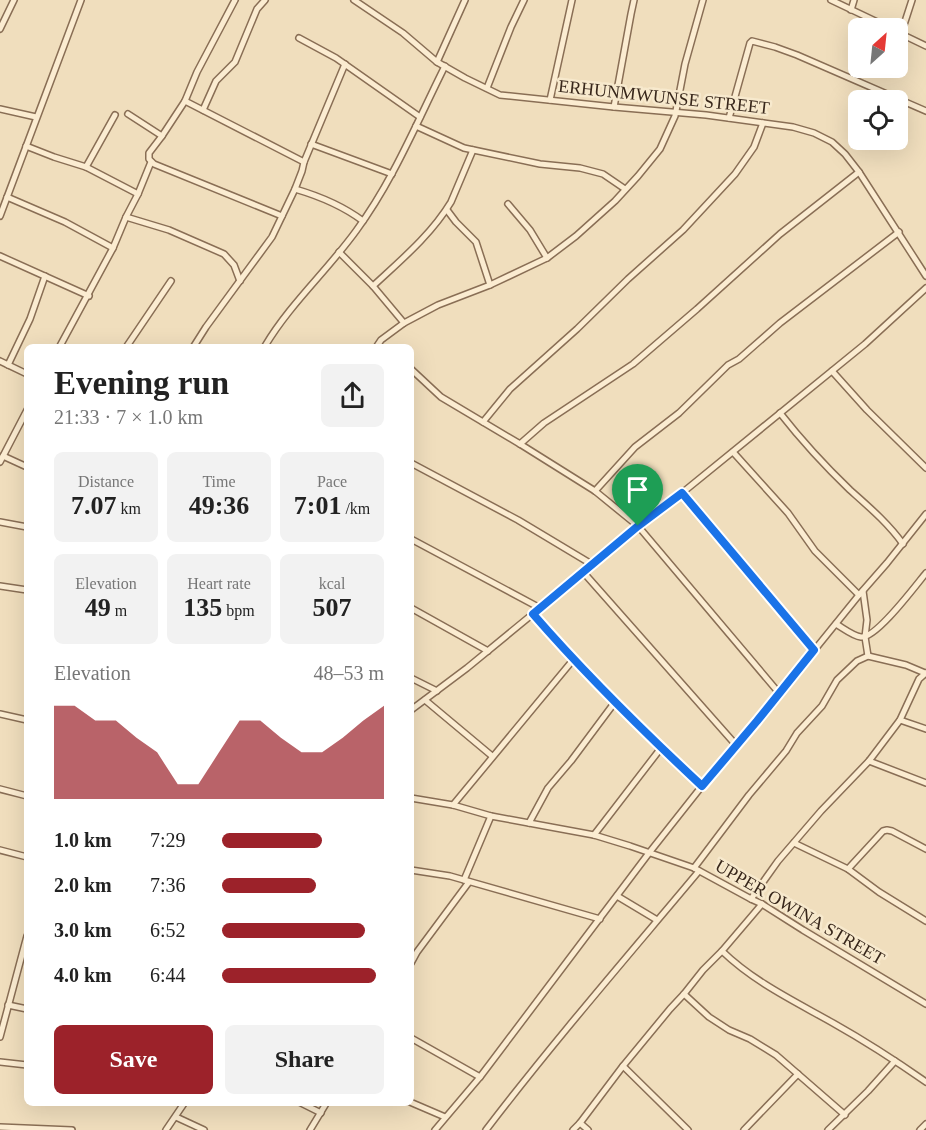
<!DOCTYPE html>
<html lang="en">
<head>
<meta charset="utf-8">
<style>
  :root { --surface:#fff; --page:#f2f2f2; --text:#222; --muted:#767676; --accent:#9c222a }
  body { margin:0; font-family:"Times New Roman",serif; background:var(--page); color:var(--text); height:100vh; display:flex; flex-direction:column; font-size:22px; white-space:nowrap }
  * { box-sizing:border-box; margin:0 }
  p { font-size:20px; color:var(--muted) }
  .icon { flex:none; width:33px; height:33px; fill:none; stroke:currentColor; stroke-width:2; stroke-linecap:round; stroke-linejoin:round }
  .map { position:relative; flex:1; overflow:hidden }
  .sheet { position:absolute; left:24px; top:344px; width:390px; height:762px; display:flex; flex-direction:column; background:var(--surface); border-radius:9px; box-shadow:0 6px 24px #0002 }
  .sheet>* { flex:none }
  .needle { width:39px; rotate:27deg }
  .tools { position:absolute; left:848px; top:18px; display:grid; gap:12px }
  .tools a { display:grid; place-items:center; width:60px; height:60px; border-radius:9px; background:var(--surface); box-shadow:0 6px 24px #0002; font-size:30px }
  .pin { position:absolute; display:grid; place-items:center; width:51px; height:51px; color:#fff; margin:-62px -26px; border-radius:50% 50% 50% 0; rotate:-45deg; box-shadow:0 0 6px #0007 }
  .pin .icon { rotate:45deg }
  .round { display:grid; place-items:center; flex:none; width:63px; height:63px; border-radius:9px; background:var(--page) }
  .head { display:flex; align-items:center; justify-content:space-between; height:102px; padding:0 30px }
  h1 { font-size:33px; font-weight:800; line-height:45px }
  .stats { display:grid; grid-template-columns:repeat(3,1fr); gap:9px; height:102px; padding:6px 30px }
  .stats div { display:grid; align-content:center; border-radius:9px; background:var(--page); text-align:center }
  .stats b { font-size:26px; font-weight:800 }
  .stats small { font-size:16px; font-weight:400 }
  .stats p { font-size:16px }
  .chart { height:168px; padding:12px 30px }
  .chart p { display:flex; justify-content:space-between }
  .chart svg { width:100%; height:108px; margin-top:6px; fill:var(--accent); opacity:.7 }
  .cta { display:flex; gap:12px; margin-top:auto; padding:12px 30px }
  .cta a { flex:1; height:69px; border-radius:9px; background:var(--accent); color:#fff; font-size:24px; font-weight:800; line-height:69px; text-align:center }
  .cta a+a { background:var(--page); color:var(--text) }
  ul { padding:0 30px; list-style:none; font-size:20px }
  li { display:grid; grid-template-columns:96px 72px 1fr; align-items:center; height:45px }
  li i { height:15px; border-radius:8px; background:var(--accent) }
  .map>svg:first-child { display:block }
</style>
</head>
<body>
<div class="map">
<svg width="926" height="1130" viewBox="0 0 926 1130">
  <rect width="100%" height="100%" fill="#f0debd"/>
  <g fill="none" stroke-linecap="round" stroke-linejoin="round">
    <!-- minor casing -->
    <g stroke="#896e55" stroke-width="8">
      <g id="minor">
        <polyline points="235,0 197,72 185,101 162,136 149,153 149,159 154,164 282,216"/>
        <polyline points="354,0 403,33 437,62 465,78 500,95 614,107 706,115 793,127 814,133 832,142 845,154 859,172 926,276"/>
        <polyline points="831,0 890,28"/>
        <polyline points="851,10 854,0"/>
        <polyline points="0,29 14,0"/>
        <polyline points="897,32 926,46"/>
        <polyline points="901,34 912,0"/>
        <polyline points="299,38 336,58 420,117"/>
        <polyline points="437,62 465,0"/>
        <polyline points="487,88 511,27 524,0"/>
        <polyline points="550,100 572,0"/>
        <polyline points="185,101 304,162 302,171 295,189 272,237 206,327 194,346"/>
        <polyline points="614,107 631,14 634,0"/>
        <polyline points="0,109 36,117"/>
        <polyline points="203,110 216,81 235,62 257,9 265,0"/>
        <polyline points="128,114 162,136"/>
        <polyline points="729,118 750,43 752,41 775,47 797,55 926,111"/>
        <polyline points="416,126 464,148 540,164 580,168 603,174 625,189"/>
        <polyline points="311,144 392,174"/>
        <polyline points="26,146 54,157 86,167 138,194"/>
        <polyline points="304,162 345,64"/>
        <polyline points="86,167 115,115"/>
        <path d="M295 189C319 196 343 206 363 221"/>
        <polyline points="7,197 65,222 113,248"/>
        <polyline points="508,204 530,230 547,258"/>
        <polyline points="447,210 456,222 476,242 490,285"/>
        <polyline points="0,216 81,0"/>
        <polyline points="126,217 169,230 224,254 234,265 240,281"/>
        <polyline points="339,252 373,286 404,323"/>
        <polyline points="0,256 89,296"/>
        <path d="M373 286C401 260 431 235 451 202L473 150"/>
        <polyline points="60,346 113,248 126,217 138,194 151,162"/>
        <polyline points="127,346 171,281"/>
        <path d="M265 346C290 304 327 271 356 231 393 181 417 122 445 66"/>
        <polyline points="377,346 381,340 404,323 438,305 490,285 547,258 576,236 615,201 638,176 660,149 675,116 685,64 703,0"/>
        <polyline points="0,361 27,374"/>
        <polyline points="8,365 30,319 45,276"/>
        <polyline points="411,369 441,397 520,444 595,491 638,526 779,693"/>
        <polyline points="832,371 867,410 926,468"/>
        <path d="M780 413C802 441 825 466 850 490 869 507 888 523 903 544"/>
        <polyline points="483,422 510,389 577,329 628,279 683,230 735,174 754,147 763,123"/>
        <polyline points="520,444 544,423 633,364 697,309 780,234 859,172"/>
        <polyline points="733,452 788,513 815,551 859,595"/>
        <polyline points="3,456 27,467"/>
        <polyline points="0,462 27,410"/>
        <polyline points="411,463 518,520 593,565"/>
        <polyline points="595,491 635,447 679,413 728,365 739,359 780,323 899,232"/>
        <polyline points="682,493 814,650"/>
        <polyline points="0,522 27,527"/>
        <polyline points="411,539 540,608"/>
        <polyline points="584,573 736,745"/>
        <polyline points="0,586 27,590"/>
        <polyline points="863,591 867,620 865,637 868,656"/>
        <polyline points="411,608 488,651"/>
        <polyline points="533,614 573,660 661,748 594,835"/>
        <path d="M836 624C843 628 853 636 861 637 876 639 916 585 926 573"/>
        <polyline points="411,678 437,691"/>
        <polyline points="425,700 492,756"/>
        <polyline points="411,710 467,668 601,558 638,526 682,493 865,344 926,288"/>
        <polyline points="0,714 27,720"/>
        <polyline points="900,720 926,729"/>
        <polyline points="661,748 702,786"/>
        <polyline points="869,761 926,783"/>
        <polyline points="0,789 27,796"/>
        <polyline points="411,798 453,805 491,816 594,835 630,846 694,868 751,899 762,904 803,930 926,1004"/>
        <polyline points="453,805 573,660"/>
        <polyline points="529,823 548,788 571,761 615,702"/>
        <polyline points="794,843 848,869 879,892 926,921"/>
        <polyline points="0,850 27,857"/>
        <polyline points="694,868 749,795 786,751 797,733 822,706 837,680 857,661 868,656 906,665 925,673"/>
        <polyline points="848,869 883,831 887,830 892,831 926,849"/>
        <polyline points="411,870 450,876 600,919"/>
        <polyline points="464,880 491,816"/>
        <polyline points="617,896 657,920"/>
        <polyline points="751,899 778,861 821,811 869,761 900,720 919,679 926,673"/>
        <path d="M762 904 722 951C754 982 794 1001 833 1023 865 1041 896 1061 926 1082"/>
        <polyline points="411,963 417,952 469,882"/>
        <polyline points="684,994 709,1017 729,1030 750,1039 776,1055 845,1115"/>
        <polyline points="8,1005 27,1009"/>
        <polyline points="0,1037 27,936"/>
        <polyline points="411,1038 480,1077"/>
        <polyline points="0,1062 27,1065"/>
        <polyline points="623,1066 688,1130"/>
        <polyline points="299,1102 321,1113"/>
        <polyline points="410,1102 445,1117"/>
        <polyline points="176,1117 204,1130"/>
        <polyline points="580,1123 588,1130"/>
        <polyline points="0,1127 72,1130"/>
        <polyline points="166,1130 185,1102"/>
        <polyline points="310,1130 327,1102"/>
        <polyline points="435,1130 480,1077 649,853 702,786 757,721 859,595 887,563 926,514"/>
        <path d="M486 1130C554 1041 627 957 699 871"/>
        <polyline points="573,1130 580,1123 623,1066 670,1009 684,994 703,970 722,951"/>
        <polyline points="744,1130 798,1074"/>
        <polyline points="828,1130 868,1091 895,1061"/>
        <polyline points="920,1130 926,1124"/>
      </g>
    </g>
    <!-- minor -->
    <use href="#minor" stroke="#fbecd1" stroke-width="5"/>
  </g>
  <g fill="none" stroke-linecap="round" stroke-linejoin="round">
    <!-- route casing -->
    <g stroke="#fff" stroke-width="12">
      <path id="route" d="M682 493 814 650 757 721 702 786C643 731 586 675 533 614L638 526Z"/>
    </g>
    <!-- route -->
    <use href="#route" stroke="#1a73e8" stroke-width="8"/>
  </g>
  <g text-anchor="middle" stroke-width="5" stroke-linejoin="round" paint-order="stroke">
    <!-- street labels -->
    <g font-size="18" fill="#38271b" stroke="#f7e9cd">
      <text transform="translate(664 97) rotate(6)" y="6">ERHUNMWUNSE STREET</text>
      <text transform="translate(800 912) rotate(30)" y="6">UPPER OWINA STREET</text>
    </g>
  </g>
</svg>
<div class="tools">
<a><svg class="needle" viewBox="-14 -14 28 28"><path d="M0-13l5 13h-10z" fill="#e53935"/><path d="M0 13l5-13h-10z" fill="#767676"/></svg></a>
<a><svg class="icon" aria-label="locate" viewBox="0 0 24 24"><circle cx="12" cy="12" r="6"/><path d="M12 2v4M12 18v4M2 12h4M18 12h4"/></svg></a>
</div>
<div class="pin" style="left:638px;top:526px;background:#1e9e55"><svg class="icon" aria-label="arrive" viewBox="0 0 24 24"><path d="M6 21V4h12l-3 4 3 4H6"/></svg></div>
<section class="sheet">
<div class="head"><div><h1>Evening run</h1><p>21:33 · 7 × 1.0 km</p></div><a class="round"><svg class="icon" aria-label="share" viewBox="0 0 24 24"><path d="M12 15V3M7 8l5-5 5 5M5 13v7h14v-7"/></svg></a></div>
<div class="stats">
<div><p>Distance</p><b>7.07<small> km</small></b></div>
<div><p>Time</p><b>49:36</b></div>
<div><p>Pace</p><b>7:01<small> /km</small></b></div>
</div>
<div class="stats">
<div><p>Elevation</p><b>49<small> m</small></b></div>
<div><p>Heart rate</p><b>135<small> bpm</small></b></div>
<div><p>kcal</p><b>507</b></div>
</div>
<div class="chart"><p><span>Elevation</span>48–53 m</p>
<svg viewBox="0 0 160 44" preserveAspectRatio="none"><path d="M0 44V6L10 6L20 12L30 12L40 19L50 25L60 38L70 38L80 25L90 12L100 12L110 19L120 25L130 25L140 19L150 12L160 6V44z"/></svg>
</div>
<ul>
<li><b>1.0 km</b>7:29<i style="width:62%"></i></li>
<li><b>2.0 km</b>7:36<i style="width:58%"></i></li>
<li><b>3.0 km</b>6:52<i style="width:88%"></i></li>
<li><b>4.0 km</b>6:44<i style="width:95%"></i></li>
</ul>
<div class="cta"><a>Save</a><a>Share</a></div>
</section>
</div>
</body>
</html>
